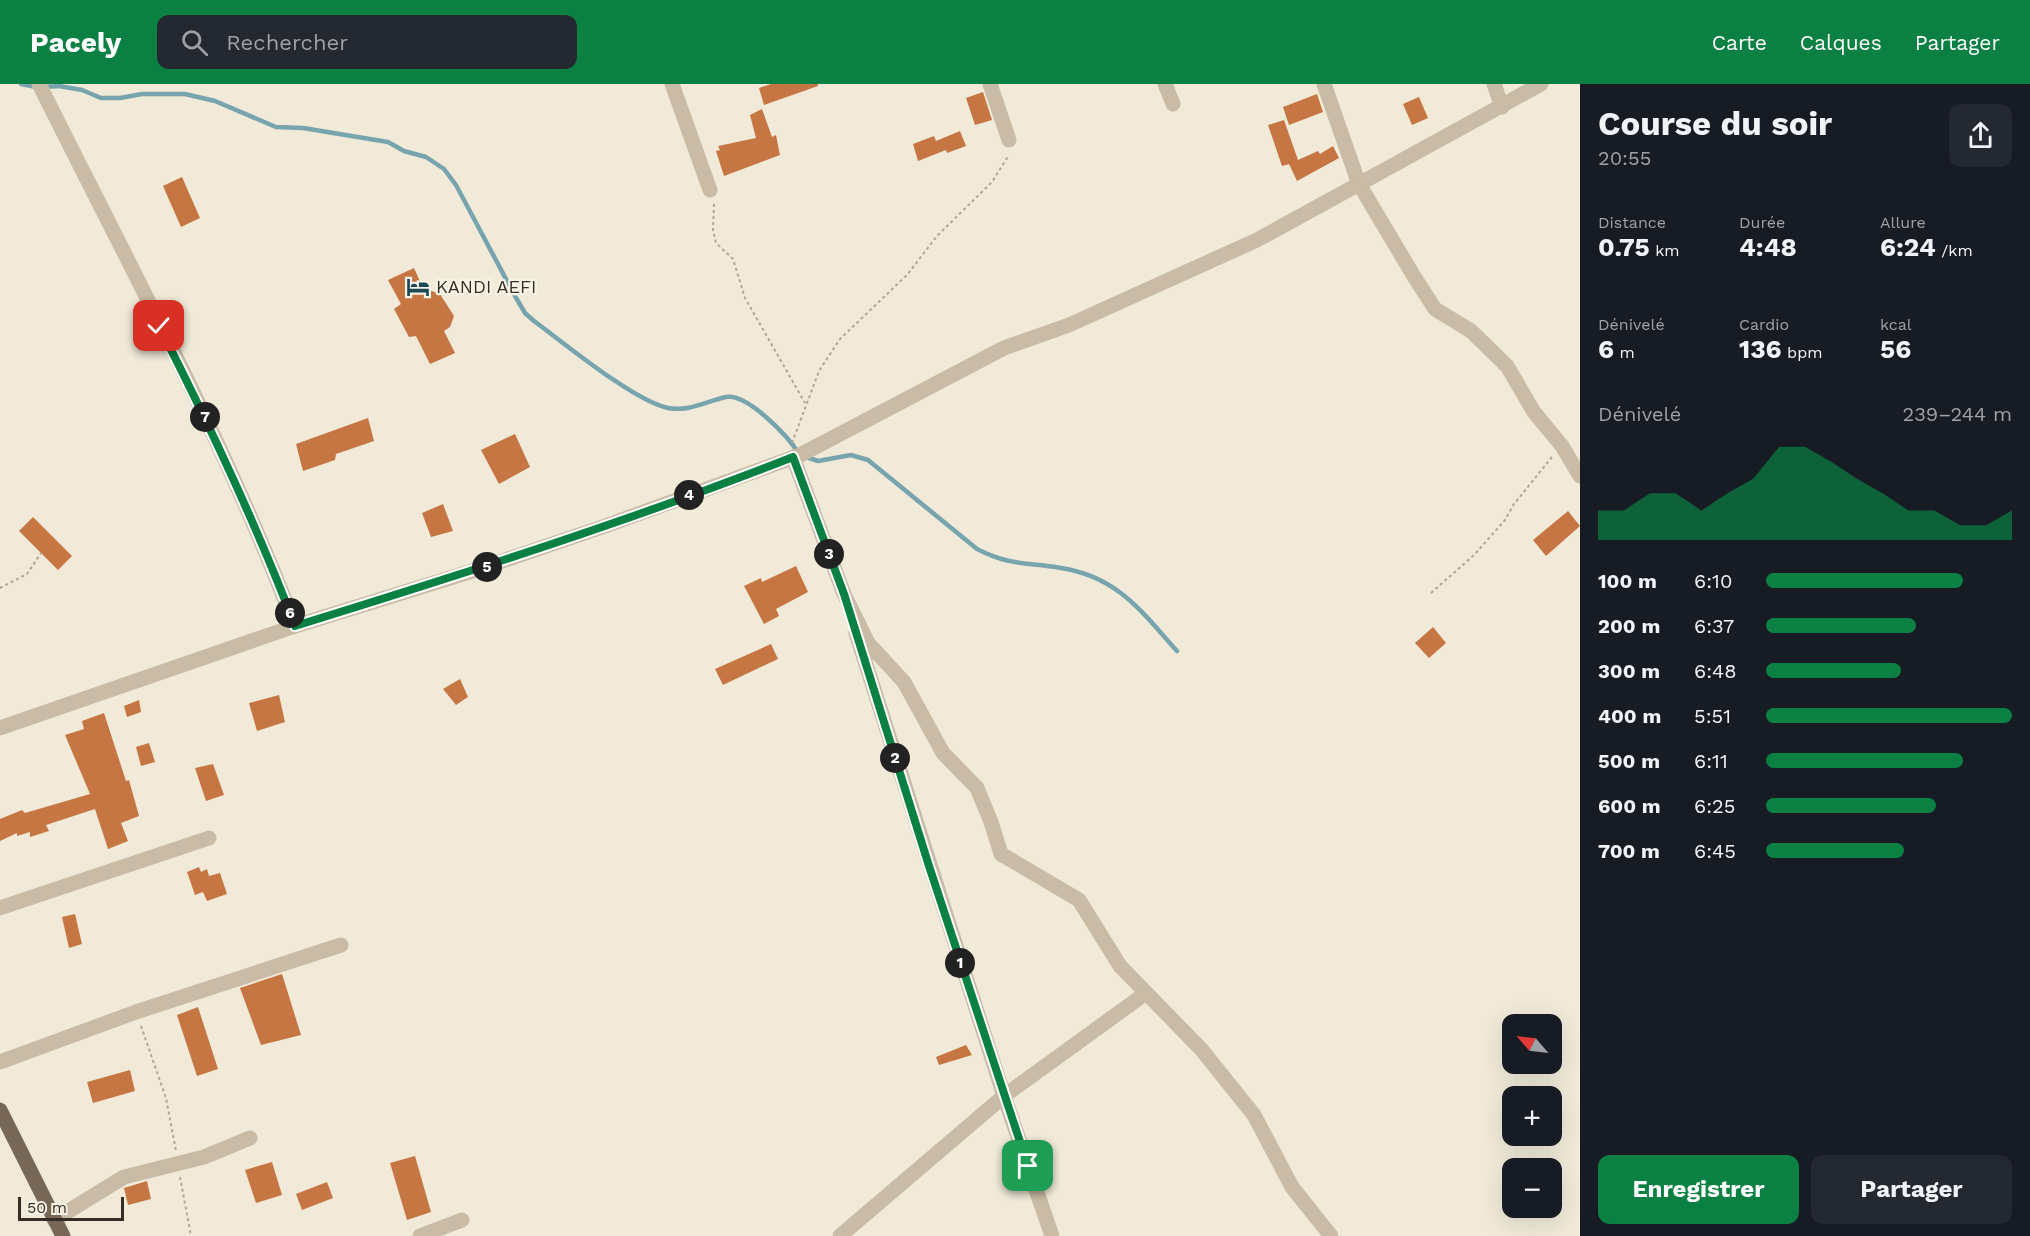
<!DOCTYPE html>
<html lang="fr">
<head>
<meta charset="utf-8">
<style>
  :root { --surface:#171b24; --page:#242831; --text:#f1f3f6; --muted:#9ea1a6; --accent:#0b8043 }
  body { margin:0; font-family:"Work Sans",sans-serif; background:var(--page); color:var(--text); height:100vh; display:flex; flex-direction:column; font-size:22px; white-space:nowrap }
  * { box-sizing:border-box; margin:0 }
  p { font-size:20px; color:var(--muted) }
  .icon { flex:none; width:33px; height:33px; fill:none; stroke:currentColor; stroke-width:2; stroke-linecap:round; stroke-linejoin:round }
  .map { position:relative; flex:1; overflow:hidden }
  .sheet { display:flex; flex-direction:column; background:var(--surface); width:450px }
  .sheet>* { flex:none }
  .needle { width:39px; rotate:298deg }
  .buttons { position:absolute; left:1502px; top:930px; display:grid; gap:12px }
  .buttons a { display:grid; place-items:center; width:60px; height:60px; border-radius:12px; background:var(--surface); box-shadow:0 6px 24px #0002; font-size:30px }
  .scale { position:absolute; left:18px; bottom:15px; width:106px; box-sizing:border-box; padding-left:6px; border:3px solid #352d26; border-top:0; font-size:16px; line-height:21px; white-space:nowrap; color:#352d26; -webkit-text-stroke:4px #f9f3e5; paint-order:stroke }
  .pin { position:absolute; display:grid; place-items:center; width:51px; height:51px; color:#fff; margin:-26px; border-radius:12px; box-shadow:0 3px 9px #0006 }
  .km { position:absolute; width:30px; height:30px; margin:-15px; border-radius:50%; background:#222; color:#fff; font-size:16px; line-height:30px; text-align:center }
  .round { display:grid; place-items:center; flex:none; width:63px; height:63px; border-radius:12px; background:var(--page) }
  .head { display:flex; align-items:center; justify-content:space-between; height:102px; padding:0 18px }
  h1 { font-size:33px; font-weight:700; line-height:45px }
  .figures { display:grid; grid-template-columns:repeat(3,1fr); gap:9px; height:102px; padding:6px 18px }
  .figures div { display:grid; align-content:center }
  .figures b { font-size:26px; font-weight:700 }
  .figures small { font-size:16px; font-weight:400 }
  .figures p { font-size:16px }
  .chart { height:168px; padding:12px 18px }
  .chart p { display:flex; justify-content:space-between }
  .chart svg { width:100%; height:108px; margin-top:6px; fill:var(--accent); opacity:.7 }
  .cta { display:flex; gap:12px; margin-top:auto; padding:12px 18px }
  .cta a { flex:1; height:69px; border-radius:12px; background:var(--accent); color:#fff; font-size:24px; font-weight:700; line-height:69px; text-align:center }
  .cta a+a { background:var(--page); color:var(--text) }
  ul { padding:0 18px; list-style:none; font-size:20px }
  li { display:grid; grid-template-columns:96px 72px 1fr; align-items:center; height:45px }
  li i { height:15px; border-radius:8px; background:var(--accent) }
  header { display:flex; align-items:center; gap:36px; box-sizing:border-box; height:84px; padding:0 30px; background:var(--accent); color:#fff }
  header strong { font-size:28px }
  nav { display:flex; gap:33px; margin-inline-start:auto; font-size:21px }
  .search { width:420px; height:54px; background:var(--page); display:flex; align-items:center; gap:15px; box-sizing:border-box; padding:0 21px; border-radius:12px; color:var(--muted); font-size:22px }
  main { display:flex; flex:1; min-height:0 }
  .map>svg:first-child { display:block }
</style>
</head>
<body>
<header>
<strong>Pacely</strong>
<div class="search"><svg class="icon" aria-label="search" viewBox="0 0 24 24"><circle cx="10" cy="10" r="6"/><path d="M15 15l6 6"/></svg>Rechercher</div>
<nav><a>Carte</a><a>Calques</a><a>Partager</a></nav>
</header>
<main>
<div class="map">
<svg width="1580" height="1152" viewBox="0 0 1580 1152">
  <rect width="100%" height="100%" fill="#f1ead9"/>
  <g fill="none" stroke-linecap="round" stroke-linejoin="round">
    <!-- stream -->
    <g stroke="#78a4ae" stroke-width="4.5">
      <polyline points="21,0 36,3"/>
      <path d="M44 3 59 2 82 6 101 14H120L142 10H185L215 17 276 43 303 44 388 58 404 67 426 73 444 85 456 101 515 212 525 229 534 237C564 259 634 317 668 324 689 328 707 317 726 313 747 309 788 352 799 370"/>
      <path d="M806 373 818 377 851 371 868 376 977 465C1010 482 1026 478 1061 484 1118 493 1141 527 1177 567"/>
    </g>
  </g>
  <!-- building -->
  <g fill="#c67642">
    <polygon points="771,0 818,0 818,2 764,21 759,4"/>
    <polygon points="983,8 992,36 975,41 966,14"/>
    <polygon points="1317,10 1323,28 1289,41 1283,23"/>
    <polygon points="1419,13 1428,34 1412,41 1403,20"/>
    <polygon points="762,25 772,53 776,51 780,71 724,92 716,67 720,66 718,62 756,54 750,31"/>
    <polygon points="1284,36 1298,76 1318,67 1320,70 1333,62 1339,74 1297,97 1289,80 1293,79 1282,82 1268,41"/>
    <polygon points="960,47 966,62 947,69 946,66 918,77 913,60 934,52 936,57"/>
    <polygon points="182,93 200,134 181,143 163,102"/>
    <polygon points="414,184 423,204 440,210 454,232 450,243 444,247 455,269 430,280 416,252 409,253 394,225 401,220 388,196"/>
    <polygon points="368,334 374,357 336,370 335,376 303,387 296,360"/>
    <polygon points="515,350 530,383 499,400 481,366"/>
    <polygon points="443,420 453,447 431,453 422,429"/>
    <polygon points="1568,427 1580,442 1546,472 1533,456"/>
    <polygon points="33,433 72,472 58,486 19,447"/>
    <polygon points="796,482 808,508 776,525 779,532 764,540 744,502 761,494 762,498"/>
    <polygon points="1433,543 1446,559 1429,574 1415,559"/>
    <polygon points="771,560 778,575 723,601 715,585"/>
    <polygon points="460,595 468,613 456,621 443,605"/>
    <polygon points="279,611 285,638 257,647 249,619"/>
    <polygon points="139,616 141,628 127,633 124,622"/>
    <polygon points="104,629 126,697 129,696 139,732 121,739 128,757 108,765 95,725 46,741 49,747 30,753 30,748 17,752 17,749 0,757 0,735 22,726 25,729 90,710 65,651 84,645 82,637"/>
    <polygon points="149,659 155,678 141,682 136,663"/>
    <polygon points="213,680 224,711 206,717 195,684"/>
    <polygon points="199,783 201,788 207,785 209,792 220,789 227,810 207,817 203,808 195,811 187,788"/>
    <polygon points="75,830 82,860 69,864 62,833"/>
    <polygon points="282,890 301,951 261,961 240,904"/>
    <polygon points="198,923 218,985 197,992 177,931"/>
    <polygon points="966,961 972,971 939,981 936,973"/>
    <polygon points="130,986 135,1007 93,1019 87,998"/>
    <polygon points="415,1072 431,1128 407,1136 390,1079"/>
    <polygon points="272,1078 282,1111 256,1119 245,1086"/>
    <polygon points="147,1097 151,1115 128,1121 124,1104"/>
    <polygon points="327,1098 333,1114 302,1126 296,1110"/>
  </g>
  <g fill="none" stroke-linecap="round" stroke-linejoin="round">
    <!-- path -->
    <g stroke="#b5a58f" stroke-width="2" stroke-dasharray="3 3" stroke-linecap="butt">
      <polyline points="714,120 713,146 716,159 733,175 745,214 805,319"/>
      <polyline points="792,359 819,287 840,255 907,191 937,152 992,98 1009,71"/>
      <polyline points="0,504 27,490 41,469"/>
      <polyline points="1431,509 1474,471 1505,436 1514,420 1552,373"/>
      <polyline points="141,942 166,1014 176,1067"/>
      <polyline points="180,1093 191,1152"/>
    </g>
    <!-- minor -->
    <g stroke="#c9bba5" stroke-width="15">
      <path d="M39 0C128 179 224 355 295 542"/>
      <polyline points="672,0 710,106"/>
      <polyline points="990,0 1009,56"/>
      <polyline points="1165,0 1173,20"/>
      <polyline points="1324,0 1359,100 1415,194 1435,225 1471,247 1507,282 1534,328 1562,362 1580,392"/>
      <polyline points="1494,0 1502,23"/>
      <polyline points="793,373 844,510 868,559 904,598 943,669 977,704 991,738 1001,770 1079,816 1120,882 1201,965 1254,1031 1292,1103 1331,1152"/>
      <polyline points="0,644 295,542 479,485 608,441 800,371 1004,264 1069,241 1257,156 1541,0"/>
      <polyline points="0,824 209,754"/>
      <polyline points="0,978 136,928 341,861"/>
      <polyline points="54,1136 124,1093 204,1073 250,1054"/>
      <polyline points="420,1152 462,1136"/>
      <polyline points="840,1152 1004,1012 856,549"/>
      <polyline points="1052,1152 1004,1012 1146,909"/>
    </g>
    <!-- major -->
    <polyline stroke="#776757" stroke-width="15" points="0,1026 63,1152"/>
  </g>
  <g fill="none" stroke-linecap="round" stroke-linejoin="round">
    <!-- route casing -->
    <g stroke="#fff" stroke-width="12">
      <path id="route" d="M159 242C209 340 256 439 295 542 463 490 630 437 793 373L844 510 929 782 1028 1082"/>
    </g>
    <!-- route -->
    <use href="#route" stroke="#0b8043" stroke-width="8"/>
  </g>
  <!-- icons -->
  <defs>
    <g id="hotel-bare" transform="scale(1.8)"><path d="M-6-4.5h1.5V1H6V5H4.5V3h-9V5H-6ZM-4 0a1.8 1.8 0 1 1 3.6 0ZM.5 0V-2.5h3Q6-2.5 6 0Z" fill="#1c4a57" stroke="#f9f3e5" stroke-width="2.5" paint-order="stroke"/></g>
  </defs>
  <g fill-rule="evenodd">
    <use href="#hotel-bare" x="418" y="203"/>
  </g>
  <g text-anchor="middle" stroke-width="4.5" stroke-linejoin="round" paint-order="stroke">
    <!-- poi labels -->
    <g font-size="18" fill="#352d26" stroke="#f9f3e5" text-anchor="start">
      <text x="436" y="209">KANDI AEFI</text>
    </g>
  </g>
</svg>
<div class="buttons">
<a><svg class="needle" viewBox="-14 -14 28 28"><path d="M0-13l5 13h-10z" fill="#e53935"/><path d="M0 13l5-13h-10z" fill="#9ea1a6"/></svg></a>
<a>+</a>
<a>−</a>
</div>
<div class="scale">50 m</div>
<div class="pin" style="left:1028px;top:1082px;background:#1e9e55"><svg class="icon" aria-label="arrive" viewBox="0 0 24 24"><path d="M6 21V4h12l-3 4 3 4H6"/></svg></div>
<div class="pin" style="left:159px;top:242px;background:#d93025"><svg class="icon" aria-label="check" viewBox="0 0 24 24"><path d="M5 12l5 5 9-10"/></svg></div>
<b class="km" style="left:960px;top:879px">1</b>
<b class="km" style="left:895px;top:674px">2</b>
<b class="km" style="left:829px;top:470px">3</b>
<b class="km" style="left:689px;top:411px">4</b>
<b class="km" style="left:487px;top:483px">5</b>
<b class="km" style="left:290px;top:529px">6</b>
<b class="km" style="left:205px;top:333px">7</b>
</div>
<section class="sheet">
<div class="head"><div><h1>Course du soir</h1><p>20:55</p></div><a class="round"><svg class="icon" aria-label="share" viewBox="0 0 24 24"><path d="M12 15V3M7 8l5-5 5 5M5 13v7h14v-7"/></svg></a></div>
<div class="figures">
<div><p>Distance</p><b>0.75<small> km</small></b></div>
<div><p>Durée</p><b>4:48</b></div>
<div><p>Allure</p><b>6:24<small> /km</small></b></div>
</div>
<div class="figures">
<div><p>Dénivelé</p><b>6<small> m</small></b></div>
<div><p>Cardio</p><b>136<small> bpm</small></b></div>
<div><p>kcal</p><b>56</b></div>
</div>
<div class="chart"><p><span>Dénivelé</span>239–244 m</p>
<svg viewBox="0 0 160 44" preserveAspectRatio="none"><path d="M0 44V32L10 32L20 25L30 25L40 32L50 25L60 19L70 6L80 6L90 12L100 19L110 25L120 32L130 32L140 38L150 38L160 32V44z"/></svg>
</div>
<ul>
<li><b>100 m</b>6:10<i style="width:80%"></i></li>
<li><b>200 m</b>6:37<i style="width:61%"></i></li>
<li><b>300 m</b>6:48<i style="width:55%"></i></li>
<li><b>400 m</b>5:51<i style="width:100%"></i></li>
<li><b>500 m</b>6:11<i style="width:80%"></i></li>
<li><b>600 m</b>6:25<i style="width:69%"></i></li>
<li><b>700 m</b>6:45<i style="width:56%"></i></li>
</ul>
<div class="cta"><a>Enregistrer</a><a>Partager</a></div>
</section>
</main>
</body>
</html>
